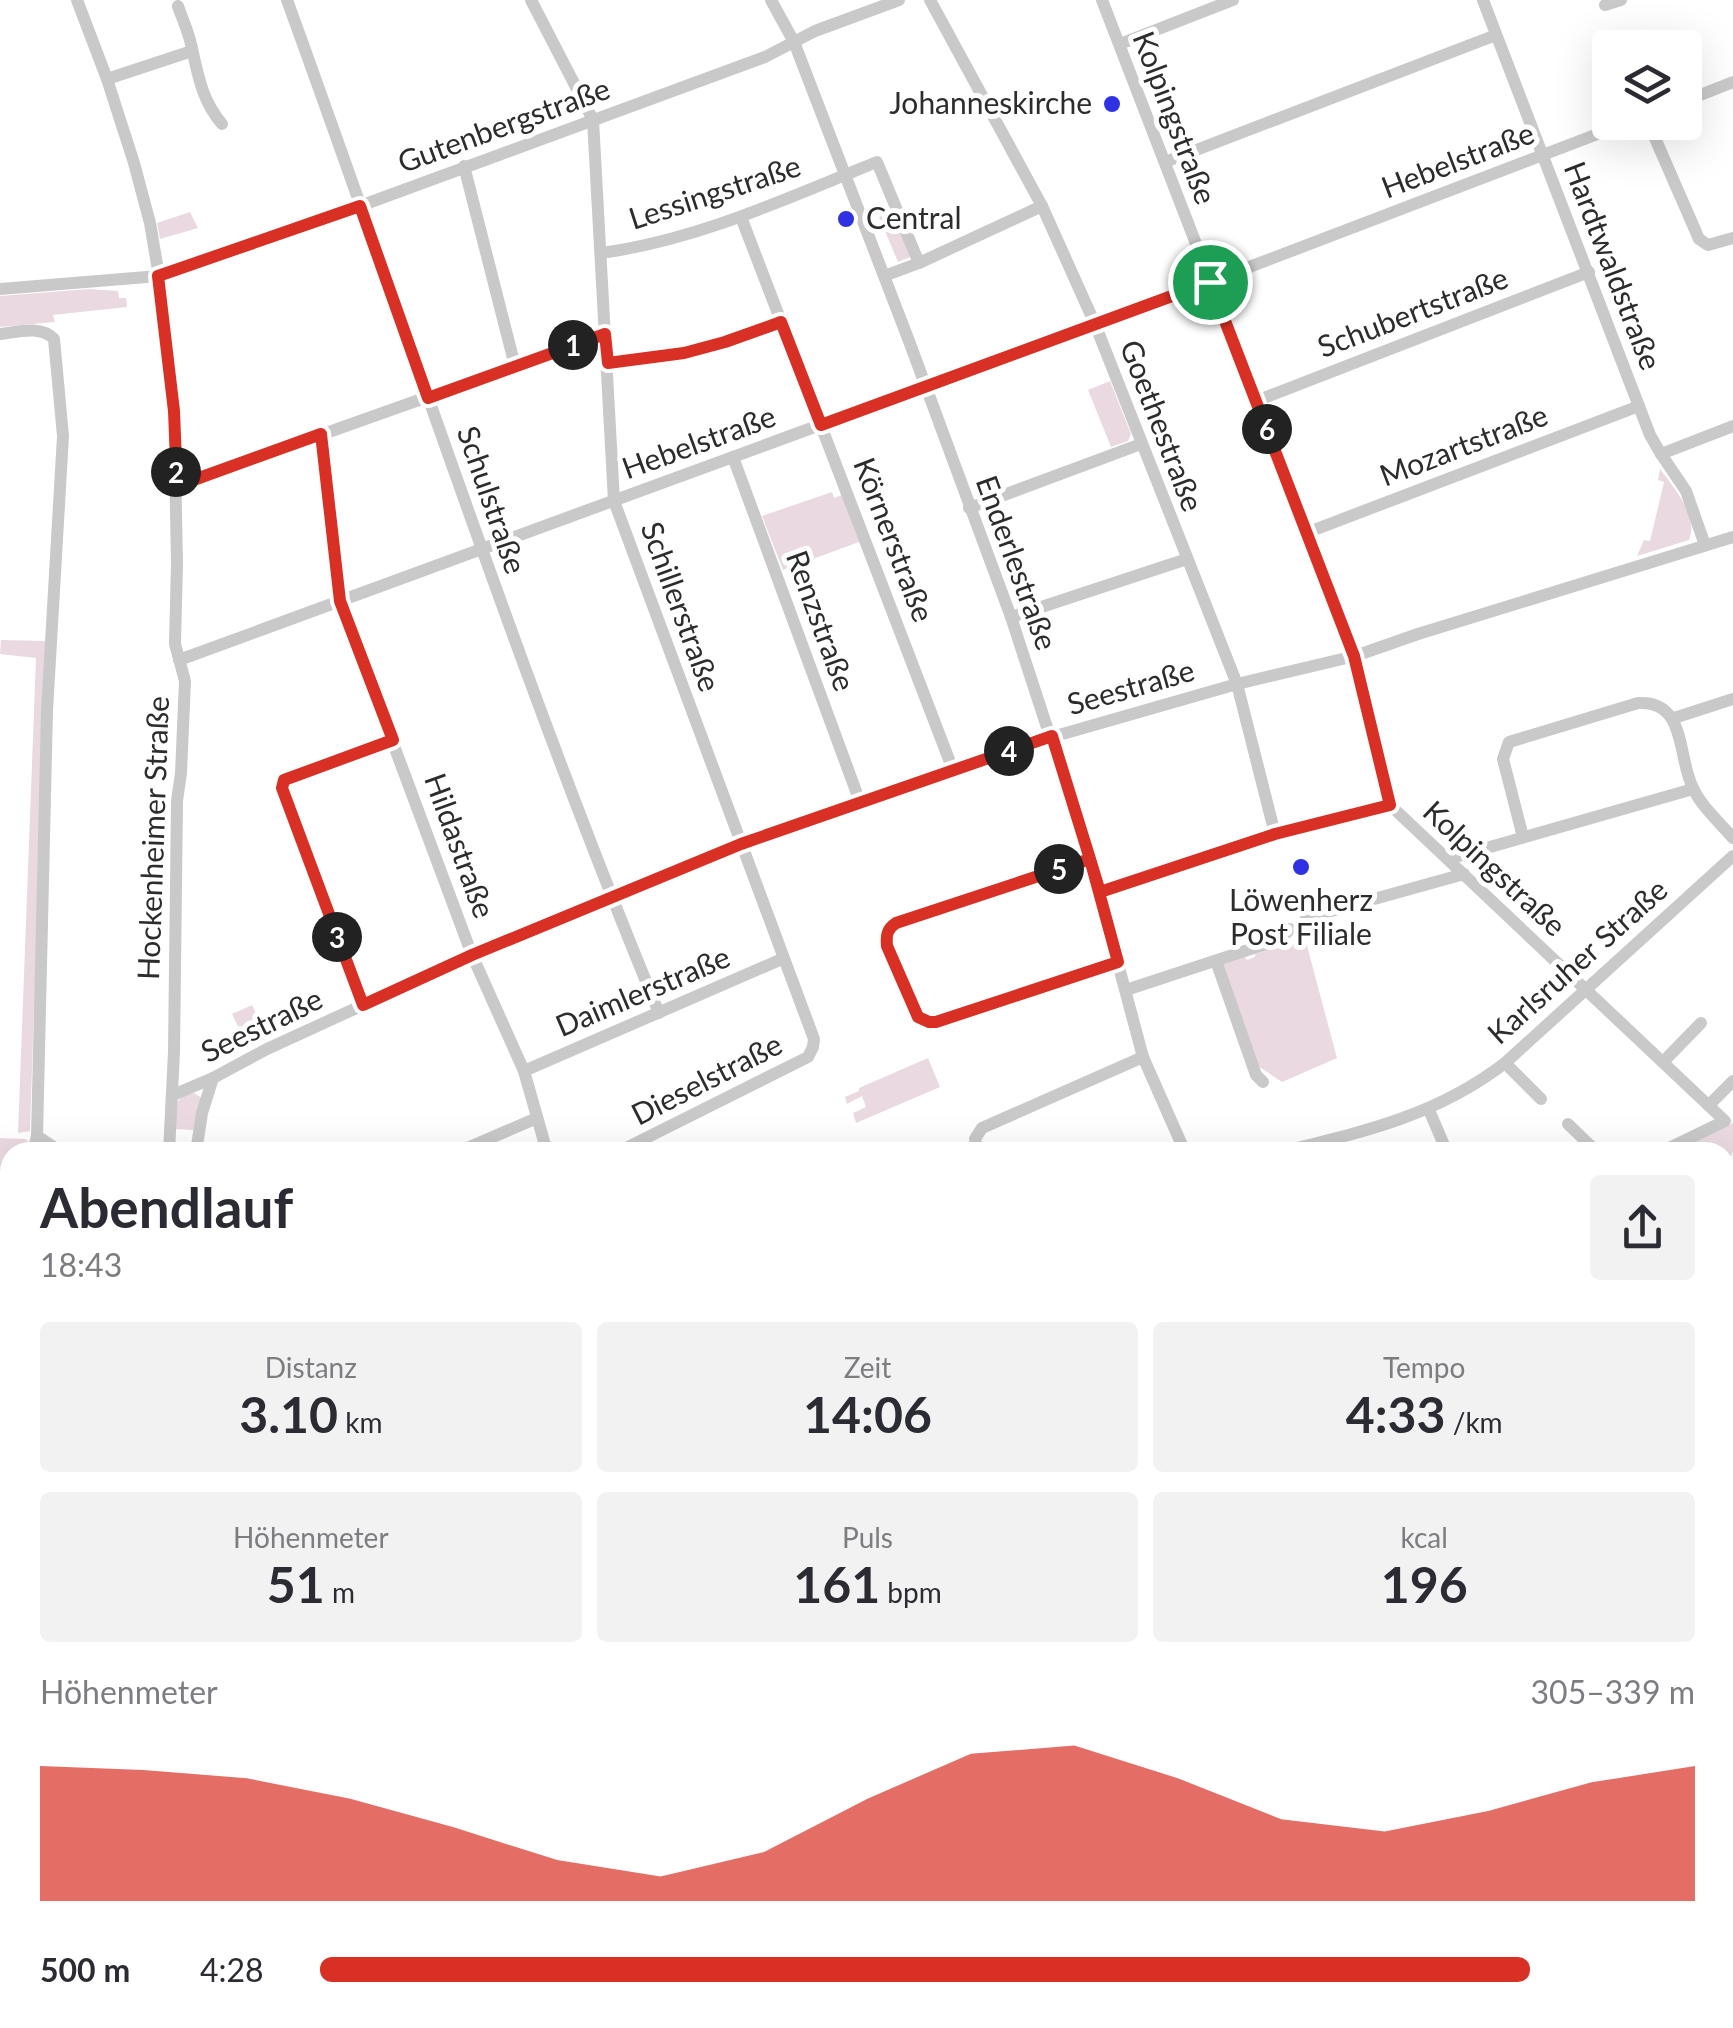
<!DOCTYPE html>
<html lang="de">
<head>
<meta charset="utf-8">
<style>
  :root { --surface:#fff; --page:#f2f2f3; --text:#2b2b33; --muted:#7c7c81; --accent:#d93025 }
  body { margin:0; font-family:Lato,sans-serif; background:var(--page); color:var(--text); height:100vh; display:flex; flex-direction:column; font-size:38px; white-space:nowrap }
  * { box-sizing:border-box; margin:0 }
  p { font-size:32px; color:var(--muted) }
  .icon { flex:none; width:55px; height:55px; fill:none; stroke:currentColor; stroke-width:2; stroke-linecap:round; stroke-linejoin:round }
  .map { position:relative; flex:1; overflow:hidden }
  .drawer { position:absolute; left:0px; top:1142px; width:1735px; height:888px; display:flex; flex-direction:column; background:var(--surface); border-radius:30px 30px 0 0; box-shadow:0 10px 40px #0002 }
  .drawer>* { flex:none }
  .fabs { position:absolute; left:1592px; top:30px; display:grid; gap:20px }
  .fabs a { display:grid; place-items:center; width:110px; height:110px; border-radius:10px; background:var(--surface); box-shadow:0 10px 40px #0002; font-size:50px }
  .pin { position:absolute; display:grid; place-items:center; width:85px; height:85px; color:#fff; margin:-42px; border:5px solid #fff; border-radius:50%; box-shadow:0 2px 10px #0007 }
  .km { position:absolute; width:50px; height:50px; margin:-25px; border-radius:50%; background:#222; color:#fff; font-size:28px; line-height:50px; text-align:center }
  .round { display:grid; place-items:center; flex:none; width:105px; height:105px; border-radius:10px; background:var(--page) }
  .head { display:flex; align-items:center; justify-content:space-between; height:170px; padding:0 40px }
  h1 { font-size:55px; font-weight:700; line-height:75px }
  .figures { display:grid; grid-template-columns:repeat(3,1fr); gap:15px; height:170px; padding:10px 40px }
  .figures div { display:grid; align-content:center; border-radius:10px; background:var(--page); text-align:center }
  .figures b { font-size:50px; font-weight:700 }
  .figures small { font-size:28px; font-weight:400 }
  .figures p { font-size:28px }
  .chart { height:280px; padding:20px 40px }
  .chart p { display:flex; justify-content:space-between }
  .chart svg { width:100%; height:180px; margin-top:10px; fill:var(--accent); opacity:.7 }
  ul { padding:0 40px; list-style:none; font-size:32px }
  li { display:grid; grid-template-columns:160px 120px 1fr; align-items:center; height:75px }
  li i { height:25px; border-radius:12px; background:var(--accent) }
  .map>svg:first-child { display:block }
</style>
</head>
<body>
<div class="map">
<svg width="1733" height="2028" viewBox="0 0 1733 2028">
  <rect width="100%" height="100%" fill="#fff"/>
  <!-- green -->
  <g fill="#ead9e1">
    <polygon points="190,212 198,228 160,239 157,223"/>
    <polygon points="894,212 913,256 898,262 879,217"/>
    <polygon points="90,289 118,291 119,298 126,298 127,307 53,315 55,322 0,327 0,296"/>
    <polygon points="1110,381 1131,434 1128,441 1111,447 1088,390"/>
    <path d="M1660 469C1674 488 1699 516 1689 540L1637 556 1644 540 1650 541 1664 482 1658 480Z"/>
    <polygon points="832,492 834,498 842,495 859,542 783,570 762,516"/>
    <polygon points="1,640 46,641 30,1131 18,1133 36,658 0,654"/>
    <polygon points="1306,942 1337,1058 1282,1082 1258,1066 1222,964 1245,957 1247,960 1255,957 1255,954 1272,948"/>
    <polygon points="252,1005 268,1038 248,1047 232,1014"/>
    <polygon points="928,1058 940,1087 856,1123 853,1113 866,1107 862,1096 847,1104 845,1097 859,1091 859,1088"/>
    <polygon points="194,1093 202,1098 193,1130 175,1129 177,1102 183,1096"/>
    <polygon points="1733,1123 1733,1152 1725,1165 1725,1152 1675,1152"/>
    <polygon points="0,1138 26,1139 30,1144 29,1152 10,1152 10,1233 0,1235"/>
    <polygon points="1162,2020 1465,2020 1460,2028 1158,2028"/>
  </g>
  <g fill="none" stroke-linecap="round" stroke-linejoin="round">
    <!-- minor -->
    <g stroke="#c9c9c9" stroke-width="12">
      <polyline points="77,0 107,79 134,163 150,223 159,276 174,411 177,563 175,644 185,681 181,773 177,801 174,1052 169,1152"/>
      <path d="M287 0C410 338 521 680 659 1013"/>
      <polyline points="531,0 593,120 614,501 814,1039 813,1047 808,1057 618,1152"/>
      <polyline points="771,0 794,42 909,341 1011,617 1090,859 1143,1057 1185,1152"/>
      <polyline points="930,0 1042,206 1095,324 1237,684 1275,834"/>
      <polyline points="1102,0 1355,656 1390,805 1725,1121 1661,1152"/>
      <polyline points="1483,0 1650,435 1661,454 1686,491 1705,545"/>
      <polyline points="1605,5 1621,0"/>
      <path d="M178 6C182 18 188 31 191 44 198 74 201 99 222 124"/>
      <polyline points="1120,44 1233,0"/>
      <polyline points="107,79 192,51"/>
      <polyline points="1685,101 1733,82"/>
      <polyline points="1648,122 1699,239 1708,245 1733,238"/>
      <polyline points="1165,162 1496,35"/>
      <polyline points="464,166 515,366"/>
      <polyline points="741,217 953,770"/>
      <path d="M601 253C698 240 787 198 877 162L919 263"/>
      <polyline points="884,276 919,263 1042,206"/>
      <polyline points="0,289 159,276 360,206 765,57 815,31 899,0"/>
      <path d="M0 334C18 332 40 325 54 339L63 436 47 711 37 1136 61 1152"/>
      <polyline points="608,363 684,353 725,342 781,322"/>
      <polyline points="1256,401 1589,272"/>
      <polyline points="321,434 340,601 472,955 524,1071 547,1152"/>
      <polyline points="1661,454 1733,426"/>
      <polyline points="733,457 860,802"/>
      <polyline points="177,486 605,334"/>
      <polyline points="969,508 1141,444"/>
      <polyline points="1306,533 1639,406"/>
      <polyline points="1011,617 1187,559"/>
      <polyline points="179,660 1210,282 1629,122"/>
      <polyline points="1674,718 1733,699"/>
      <path d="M1523 837 1503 759 1509 742 1638 703C1687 700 1677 757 1693 788 1701 806 1720 823 1733 838"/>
      <path d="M1090 859 896 923C887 929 886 935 887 946L918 1017 929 1022H936L1118 962"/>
      <polyline points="1448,859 1693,789"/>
      <polyline points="1100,893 1275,834 1390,805"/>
      <polyline points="1306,918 1464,874"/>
      <polyline points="1216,961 1256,1075 1263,1082"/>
      <polyline points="1126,990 1281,939 1290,929"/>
      <polyline points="363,1005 282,787 285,780 393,739"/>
      <polyline points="1663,1062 1701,1023"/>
      <polyline points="1505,1063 1541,1099"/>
      <polyline points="524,1071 782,959"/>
      <polyline points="173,1095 213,1078 267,1049 472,955 741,843 1052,737 1237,684 1355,656 1418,634 1733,537"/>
      <polyline points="1709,1105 1733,1081"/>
      <polyline points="1429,1110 1447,1152"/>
      <polyline points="1568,1124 1597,1152"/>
      <polyline points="33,1152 37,1136"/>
      <polyline points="196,1152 202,1113 213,1078"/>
      <polyline points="458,1152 537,1118"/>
      <polyline points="978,1152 975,1139 982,1128 1143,1057"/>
      <path d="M1280 1152C1363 1132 1436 1116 1505 1063L1733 856"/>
      <polyline points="0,1246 10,1243"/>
      <polyline points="0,1384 10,1374"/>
      <polyline points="0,1473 10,1465"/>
      <polyline points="61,2028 62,2020"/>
      <polyline points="93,2028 94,2020"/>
    </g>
  </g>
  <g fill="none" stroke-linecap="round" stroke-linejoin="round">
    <!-- route casing -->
    <g stroke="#fff" stroke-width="20">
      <path id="route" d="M1210 282 821 425 781 322 725 342 684 353 608 363 605 334 428 398 360 206 158 276 174 411 177 486 321 434 340 601 393 740 284 780 282 788 363 1005 472 955 741 844 1052 736 1090 859 1118 962 936 1022H929L918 1017 887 946C886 935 887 929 896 923L1090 859 1100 892 1275 834 1390 805 1354 656 1210 282"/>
    </g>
    <!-- route -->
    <use href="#route" stroke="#d93025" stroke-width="12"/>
  </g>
  <!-- markers -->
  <g fill="#2e32e3" stroke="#fff" stroke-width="4">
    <circle cx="1112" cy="104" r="10"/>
    <circle cx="846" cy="219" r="10"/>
    <circle cx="1301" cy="867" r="10"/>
  </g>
  <g text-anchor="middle" stroke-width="10" stroke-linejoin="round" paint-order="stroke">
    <!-- poi labels -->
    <g font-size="30" fill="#2c2c2c" stroke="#fff" text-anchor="end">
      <text x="1092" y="114">Johanneskirche</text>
      <text x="866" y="229" text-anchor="start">Central</text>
      <text x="1301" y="911" text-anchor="middle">Löwenherz<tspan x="1301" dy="34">Post Filiale</tspan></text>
    </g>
    <!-- street labels -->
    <g font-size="30" fill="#2c2c2c" stroke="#fff">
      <text transform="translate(1174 118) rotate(69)" y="10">Kolpingstraße</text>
      <text transform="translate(504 126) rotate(-20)" y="10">Gutenbergstraße</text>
      <text transform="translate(1458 161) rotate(-21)" y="10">Hebelstraße</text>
      <text transform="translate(715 193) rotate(-18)" y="10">Lessingstraße</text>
      <text transform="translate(1612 266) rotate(69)" y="10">Hardtwaldstraße</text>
      <text transform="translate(1413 313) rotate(-21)" y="10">Schubertstraße</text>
      <text transform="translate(1161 426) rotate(69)" y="10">Goethestraße</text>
      <text transform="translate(699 443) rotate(-20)" y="10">Hebelstraße</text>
      <text transform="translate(1464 446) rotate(-21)" y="10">Mozartstraße</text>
      <text transform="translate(491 500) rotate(71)" y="10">Schulstraße</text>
      <text transform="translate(893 540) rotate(69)" y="10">Körnerstraße</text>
      <text transform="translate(1016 563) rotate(70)" y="10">Enderlestraße</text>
      <text transform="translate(680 607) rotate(70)" y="10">Schillerstraße</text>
      <text transform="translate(820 621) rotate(70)" y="10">Renzstraße</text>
      <text transform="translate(1131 688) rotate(-16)" y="10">Seestraße</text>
      <text transform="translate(154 838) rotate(-88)" y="10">Hockenheimer Straße</text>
      <text transform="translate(459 846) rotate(70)" y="10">Hildastraße</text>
      <text transform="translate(1494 869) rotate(43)" y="10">Kolpingstraße</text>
      <text transform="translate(1578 962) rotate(-42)" y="10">Karlsruher Straße</text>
      <text transform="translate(643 992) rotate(-23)" y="10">Daimlerstraße</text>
      <text transform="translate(262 1026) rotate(-26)" y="10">Seestraße</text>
      <text transform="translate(707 1080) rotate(-27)" y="10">Dieselstraße</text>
    </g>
  </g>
</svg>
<div class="fabs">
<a><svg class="icon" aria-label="layers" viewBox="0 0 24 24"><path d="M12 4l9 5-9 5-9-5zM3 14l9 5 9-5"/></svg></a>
</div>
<div class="pin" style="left:1210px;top:282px;background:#1e9e55"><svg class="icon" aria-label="arrive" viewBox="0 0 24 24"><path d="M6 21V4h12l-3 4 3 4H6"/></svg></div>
<b class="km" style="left:573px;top:345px">1</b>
<b class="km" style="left:176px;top:472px">2</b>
<b class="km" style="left:337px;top:937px">3</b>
<b class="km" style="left:1009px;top:751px">4</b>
<b class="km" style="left:1059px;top:869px">5</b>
<b class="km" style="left:1267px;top:429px">6</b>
<section class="drawer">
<div class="head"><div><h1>Abendlauf</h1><p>18:43</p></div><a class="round"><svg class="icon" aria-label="share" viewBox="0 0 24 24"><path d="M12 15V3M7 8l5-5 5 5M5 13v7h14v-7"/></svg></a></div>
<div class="figures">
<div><p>Distanz</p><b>3.10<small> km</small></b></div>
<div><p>Zeit</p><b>14:06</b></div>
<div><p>Tempo</p><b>4:33<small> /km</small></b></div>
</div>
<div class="figures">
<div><p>Höhenmeter</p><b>51<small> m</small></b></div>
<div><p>Puls</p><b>161<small> bpm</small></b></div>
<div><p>kcal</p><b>196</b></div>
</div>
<div class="chart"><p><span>Höhenmeter</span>305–339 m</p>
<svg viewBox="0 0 160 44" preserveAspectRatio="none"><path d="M0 44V11L10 12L20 14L30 19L40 26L50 34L60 38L70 32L80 19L90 8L100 6L110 14L120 24L130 27L140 22L150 15L160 11V44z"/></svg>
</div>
<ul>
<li><b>500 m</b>4:28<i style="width:88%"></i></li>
</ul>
</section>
</div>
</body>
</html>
